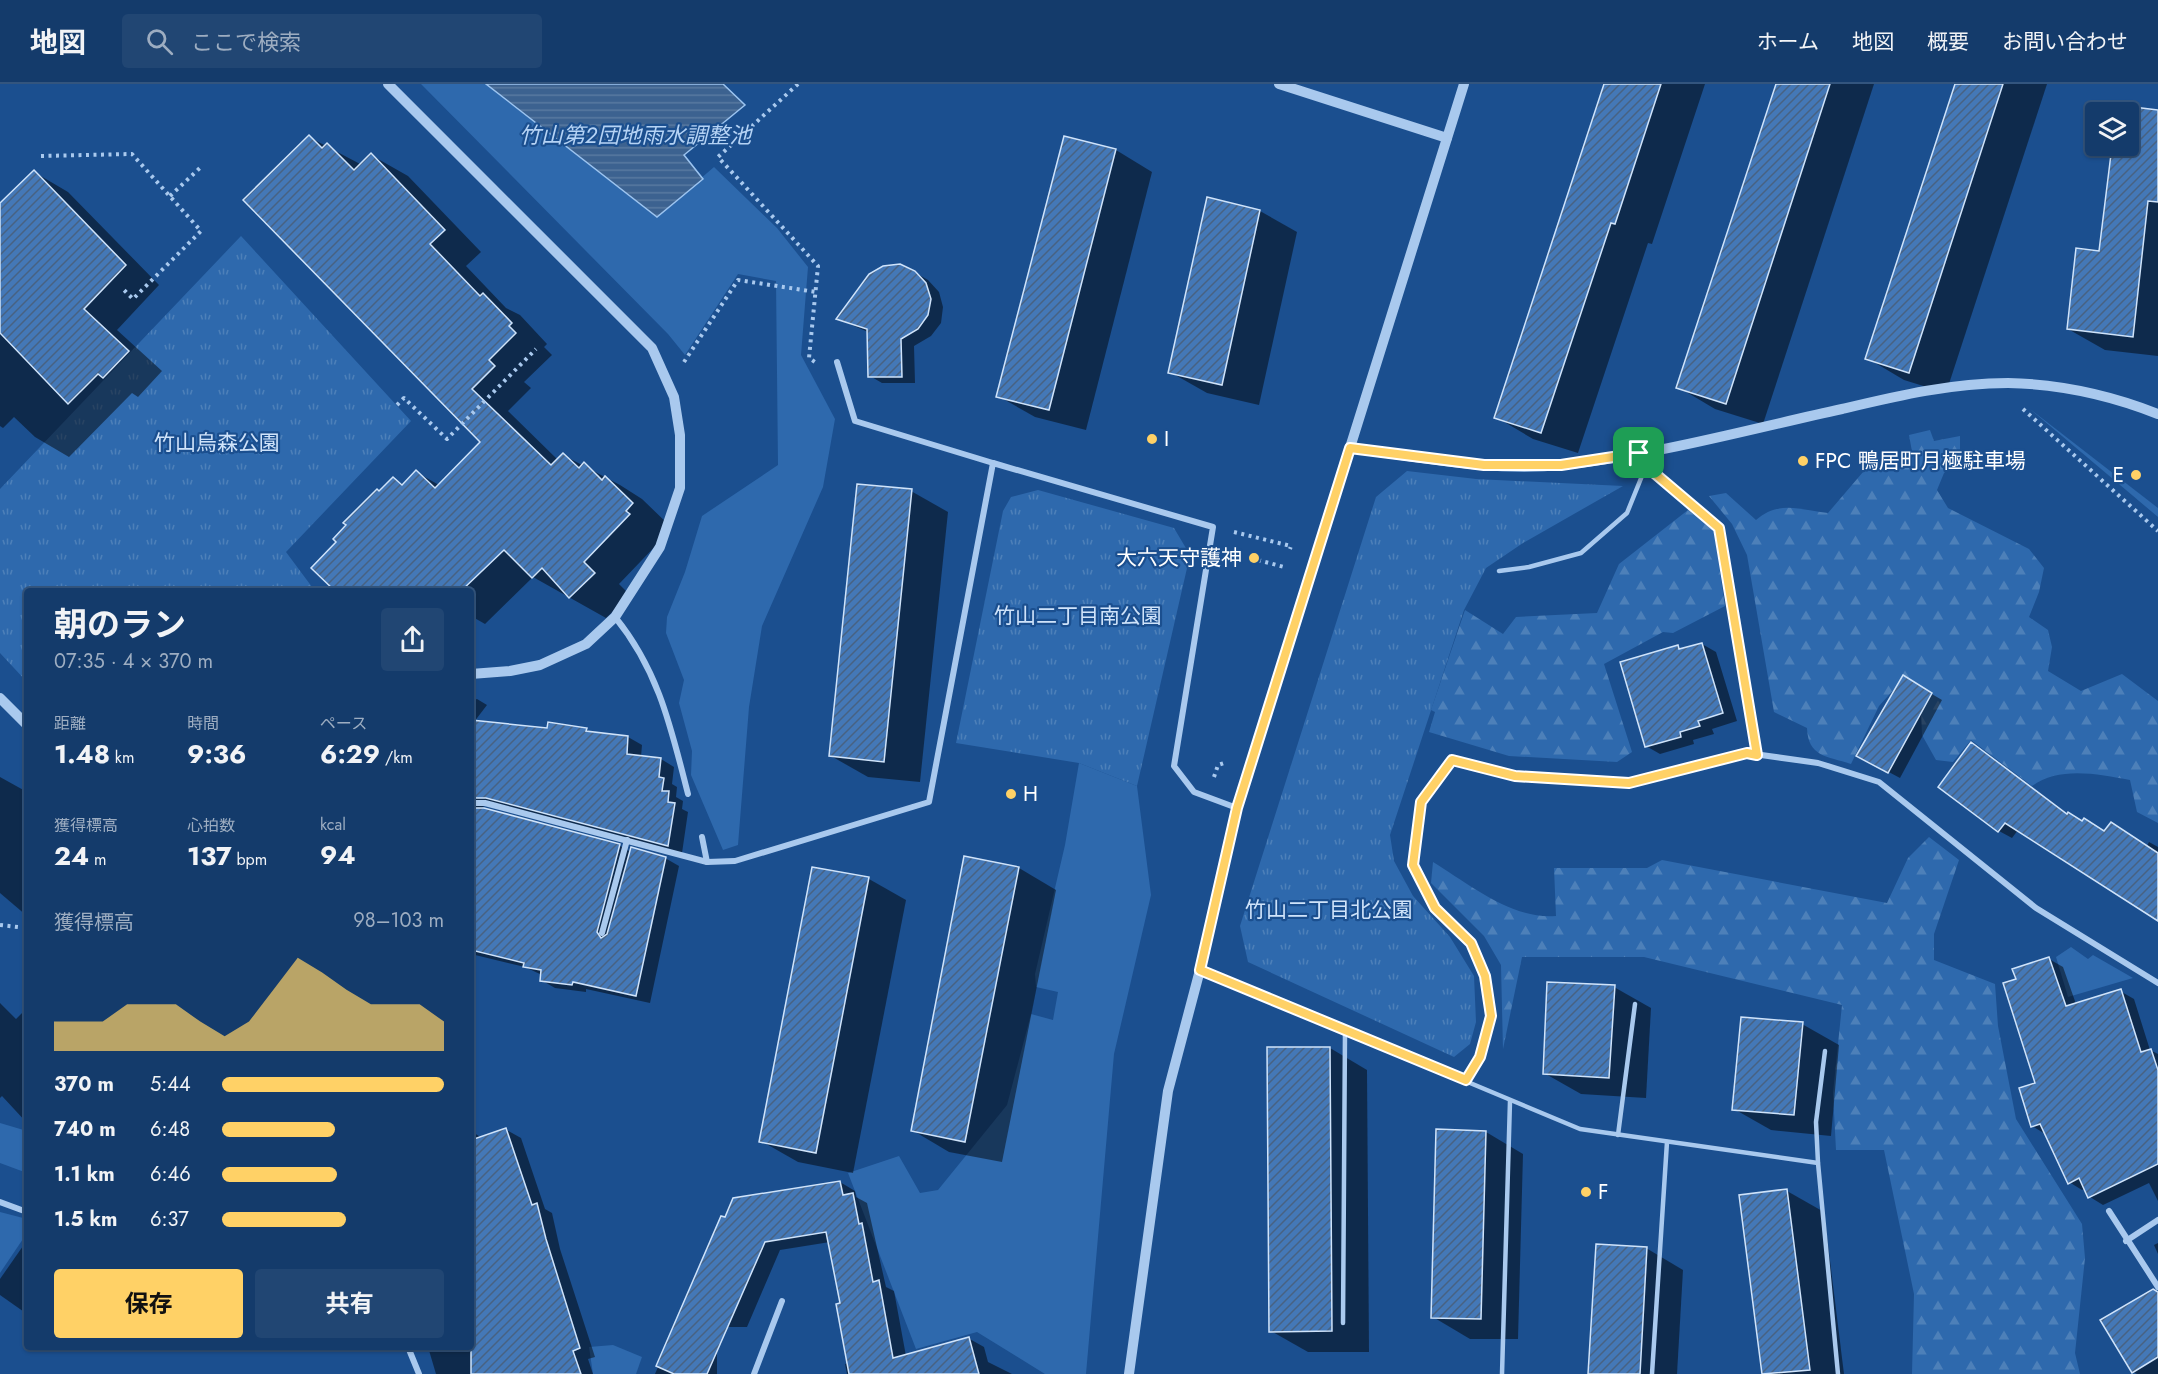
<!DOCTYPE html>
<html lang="ja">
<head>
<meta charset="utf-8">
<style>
  :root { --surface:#143b6b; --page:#214673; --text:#f1f3f6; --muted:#9dadc1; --line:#33557e; --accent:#ffd166 }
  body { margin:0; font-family:Jost,"Noto Sans JP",sans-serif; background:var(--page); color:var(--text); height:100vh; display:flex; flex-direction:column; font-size:22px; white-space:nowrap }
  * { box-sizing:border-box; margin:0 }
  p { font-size:20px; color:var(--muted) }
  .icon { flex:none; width:33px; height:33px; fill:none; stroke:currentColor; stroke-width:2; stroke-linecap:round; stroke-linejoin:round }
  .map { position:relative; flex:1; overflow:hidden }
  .drawer { position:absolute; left:24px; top:504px; width:450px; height:762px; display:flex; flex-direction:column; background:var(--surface); border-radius:6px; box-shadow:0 2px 4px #0004,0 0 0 2px var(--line) }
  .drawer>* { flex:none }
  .buttons { position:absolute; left:2085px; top:18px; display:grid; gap:12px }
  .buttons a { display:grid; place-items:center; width:54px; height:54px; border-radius:6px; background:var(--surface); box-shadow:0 2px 4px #0004,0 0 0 2px var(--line); font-size:30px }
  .pin { position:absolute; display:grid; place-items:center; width:51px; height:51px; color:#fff; margin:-26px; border-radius:12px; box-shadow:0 3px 9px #0006 }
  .round { display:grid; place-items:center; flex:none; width:63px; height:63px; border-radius:6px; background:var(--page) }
  .summary { display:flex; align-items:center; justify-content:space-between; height:102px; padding:0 30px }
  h1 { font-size:33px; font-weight:700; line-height:45px }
  .figures { display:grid; grid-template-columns:repeat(3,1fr); gap:9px; height:102px; padding:6px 30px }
  .figures div { display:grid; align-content:center }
  .figures b { font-size:26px; font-weight:700 }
  .figures small { font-size:16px; font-weight:400 }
  .figures p { font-size:16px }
  .chart { height:168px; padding:12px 30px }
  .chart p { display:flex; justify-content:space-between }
  .chart svg { width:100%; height:108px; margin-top:6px; fill:var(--accent); opacity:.7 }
  .primary-button { display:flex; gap:12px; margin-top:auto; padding:12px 30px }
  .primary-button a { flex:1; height:69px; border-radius:6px; background:var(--accent); color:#111; font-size:24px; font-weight:700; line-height:69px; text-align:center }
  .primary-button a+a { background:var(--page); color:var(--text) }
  ul { padding:0 30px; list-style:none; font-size:20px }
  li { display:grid; grid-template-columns:96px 72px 1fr; align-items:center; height:45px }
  li i { height:15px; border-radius:8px; background:var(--accent) }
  header { display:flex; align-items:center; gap:36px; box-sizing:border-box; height:84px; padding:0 30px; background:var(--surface); border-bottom:2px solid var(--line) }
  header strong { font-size:28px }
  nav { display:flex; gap:33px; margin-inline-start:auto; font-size:21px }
  .search { width:420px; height:54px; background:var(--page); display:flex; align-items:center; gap:15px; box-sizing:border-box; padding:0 21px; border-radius:6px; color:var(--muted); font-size:22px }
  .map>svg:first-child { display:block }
</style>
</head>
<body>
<header>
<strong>地図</strong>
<div class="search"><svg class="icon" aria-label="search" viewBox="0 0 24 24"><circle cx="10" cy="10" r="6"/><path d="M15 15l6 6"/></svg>ここで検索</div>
<nav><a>ホーム</a><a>地図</a><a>概要</a><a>お問い合わせ</a></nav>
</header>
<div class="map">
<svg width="2158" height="1290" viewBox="0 0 2158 1290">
  <defs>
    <pattern id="forest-firs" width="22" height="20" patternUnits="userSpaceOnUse" patternTransform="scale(1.5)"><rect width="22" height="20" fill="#2e69ad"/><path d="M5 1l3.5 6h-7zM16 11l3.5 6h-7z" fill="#4d80b9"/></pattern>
    <pattern id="park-tufts" width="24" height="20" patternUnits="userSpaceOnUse" patternTransform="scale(1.5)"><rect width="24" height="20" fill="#2e69ad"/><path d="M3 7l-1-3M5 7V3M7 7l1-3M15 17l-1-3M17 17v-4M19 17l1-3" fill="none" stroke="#4d80b9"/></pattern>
    <pattern id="water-rules" width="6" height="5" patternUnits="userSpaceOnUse" patternTransform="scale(1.5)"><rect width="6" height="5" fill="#3c6290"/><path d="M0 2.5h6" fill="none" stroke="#597aa1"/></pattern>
    <pattern id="building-hatch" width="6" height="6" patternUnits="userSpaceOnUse" patternTransform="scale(1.5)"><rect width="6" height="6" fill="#4478b7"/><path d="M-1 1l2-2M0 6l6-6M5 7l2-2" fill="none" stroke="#486282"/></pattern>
  </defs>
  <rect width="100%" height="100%" fill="#1b4f8f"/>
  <!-- green -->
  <g fill="#2e69ad">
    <polygon points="421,0 486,0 656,133 714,83 777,144 808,183 801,271 835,335 823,403 762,542 749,623 738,761 723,766 691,691 692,667 679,619 684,596 666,549 667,533 685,488 702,432 778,381 776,197 738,190 685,271 668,250"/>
    <polygon points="2030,325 2158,424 2158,433"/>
    <polygon points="1079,679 1137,702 1151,811 1114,970 1086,1290 1045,1290 977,1248 916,1265 848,1089 899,1072 920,1109 938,1106 1007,1021 1031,930 1053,936 1058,908 1036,903 1035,890 1065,761"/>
    <polygon points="2071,863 2088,875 2093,871 2133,894 2068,913 2056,873"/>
    <polygon points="0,1039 27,1047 27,1089 0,1079"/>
    <polygon points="0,1128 27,1135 27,1149 0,1189"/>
    <polygon points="613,1261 642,1273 636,1290 593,1290 589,1263"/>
  </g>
  <!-- forest -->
  <g fill="url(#forest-firs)">
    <path d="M1930 346 1934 357 1960 352V374L1944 389 1937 406 1948 424 2029 465 2044 484 2039 508 2029 533 2048 546 2052 563 2048 587 2081 607 2122 590 2158 617V739L2137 728 2130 696C2098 690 2059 682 2032 702L1971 656 1953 678 1936 676 1922 651 1920 602 1906 592 1879 622 1851 680C1827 672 1808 673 1807 644L1774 628 1747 471 1732 440 1709 412 1726 409 1756 436C1778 416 1801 426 1828 429L1869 381 1913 373 1909 351Z"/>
    <polygon points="1688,426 1714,447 1725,522 1673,549 1663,548 1604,580 1632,668 1617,678 1509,672 1429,648 1435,628 1431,626 1465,526 1503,550 1516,533 1597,529 1619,480"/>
    <path d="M1929 753 1959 776 1934 850V876L1995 900 1998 942 2016 1035 2082 1140 2085 1174 2075 1269 2080 1290H1912L1914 1210 1884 1066H1836L1833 1009 1842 921 1644 873H1522L1503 965 1501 881 1484 852 1431 799 1433 778C1469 800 1512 836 1556 832L1554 784H1647L1662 776 1887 819 1908 774Z"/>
  </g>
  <!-- park -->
  <g fill="url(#park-tufts)">
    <polygon points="241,152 411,337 286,468 315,507 27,507 27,598 0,569 0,405"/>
    <polygon points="1407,387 1476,395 1623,402 1523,459 1486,484 1464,526 1390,751 1394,777 1413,812 1450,853 1474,892 1476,938 1470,960 1454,973 1248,878 1240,842 1376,413"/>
    <polygon points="1038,406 1174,444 1190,471 1137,702 1079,679 956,659 1003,427 1011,413"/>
  </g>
  <!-- water -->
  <polygon fill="url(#water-rules)" stroke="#9cc4f0" stroke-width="1.5" points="486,0 723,0 745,21 684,71 703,95 657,133"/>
  <!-- shadow -->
  <g fill="#0007">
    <polygon points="1605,0 1705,0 1652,160 1648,159 1578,369 1533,355 1496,333"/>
    <polygon points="1777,0 1874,0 1763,340 1715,325 1678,303"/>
    <polygon points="1957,0 2047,0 1946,309 1904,296 1867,274"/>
    <polygon points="2118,23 2158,28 2158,272 2105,266 2068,245 2100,168 2113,62 2128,62 2128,28 2118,28"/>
    <polygon points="309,53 362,81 371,71 408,92 481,168 466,182 506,224 520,231 547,260 544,263 552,271 524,298 531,304 508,327 558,376 563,371 620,401 642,415 669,441 665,452 619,500 630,511 606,534 533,493 485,540 471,532 471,507 329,507 394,395 404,401 416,388 439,401 482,358"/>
    <polygon points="1116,66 1152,88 1086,346 1035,333 998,312"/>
    <polygon points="34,88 68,108 159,201 117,246 162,287 138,313 132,309 69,373 35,353 14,333 3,344 0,342 0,122"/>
    <polygon points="1260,127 1297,148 1259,321 1207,309 1170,288"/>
    <polygon points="914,188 928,196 939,208 943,223 941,239 931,252 914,262 915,299 882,299 870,292 868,248 838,235"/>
    <polygon points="911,407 948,428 920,698 868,693 831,672"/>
    <polygon points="1702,560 1716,568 1737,637 1712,645 1714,650 1693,656 1694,660 1660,670 1646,662 1677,563 1683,566"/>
    <polygon points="1903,593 1942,616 1900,694 1870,678"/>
    <polygon points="477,615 487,621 474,638 548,646 586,645 594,650 628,653 642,661 641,673 661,675 674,683 672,700 677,703 676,713 683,717 682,725 688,728 682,769 485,721 480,726 620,762 631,768 665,774 679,782 650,919 586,905 586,908 555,904 541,896 542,891 525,883 471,870 471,617"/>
    <polygon points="1971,660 2068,731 2105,748 2147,762 2149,758 2158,763 2158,835 2018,746 2012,754 1999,747"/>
    <polygon points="0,693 27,708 27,832 0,809"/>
    <polygon points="966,773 1019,784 1056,806 1002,1078 949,1068 912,1046"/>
    <polygon points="813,784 869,795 906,816 853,1089 798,1078 761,1057"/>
    <polygon points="2049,875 2063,883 2076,920 2120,907 2134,915 2150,966 2158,970 2158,1117 2149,1099 2103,1121 2090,1113 2085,1105 2082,1106 2069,1098 2047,1051 2032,1042 2036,1000 2018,896"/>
    <polygon points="1614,903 1651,924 1646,1014 1581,1010 1544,989"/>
    <polygon points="0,919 16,935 27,924 27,1039 2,1012 0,1014"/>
    <polygon points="1802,940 1839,961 1831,1052 1771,1046 1734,1025"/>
    <polygon points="1330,964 1367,986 1369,1268 1308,1268 1271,1247"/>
    <polygon points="505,1045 521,1054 545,1125 552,1129 560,1165 595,1273 588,1275 593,1290 436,1290 428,1263 471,1263 471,1047 482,1054"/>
    <polygon points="1438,1047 1486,1048 1523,1070 1518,1255 1470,1255 1433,1233"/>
    <polygon points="840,1098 855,1107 856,1113 867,1119 886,1203 894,1207 906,1272 968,1254 984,1263 988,1278 1012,1290 847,1290 845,1280 848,1279 842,1220 830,1158 780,1166 747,1243 717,1243 717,1290 655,1290 722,1133 726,1135"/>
    <polygon points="1787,1107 1824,1128 1844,1290 1763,1290 1741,1112"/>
    <polygon points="2158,1159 2158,1170 2154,1161"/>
    <polygon points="23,1162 27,1164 27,1230 0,1211 0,1195"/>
    <polygon points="1646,1164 1683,1186 1677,1290 1590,1290"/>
    <polygon points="2158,1210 2158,1290 2137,1290 2133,1288"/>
  </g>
  <!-- building -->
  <g fill="url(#building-hatch)" stroke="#cfe3fa" stroke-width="1.5">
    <polygon points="1604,0 1661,0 1615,140 1611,139 1541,349 1494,334"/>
    <polygon points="1776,0 1830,0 1726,320 1676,304"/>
    <polygon points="1955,0 2003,0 1909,289 1865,275"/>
    <polygon points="2117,21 2158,26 2158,118 2148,117 2133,253 2067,245 2076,164 2099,167 2112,62 2128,62 2128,28 2116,28"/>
    <polygon points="309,51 322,64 327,59 354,86 371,69 445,146 430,160 480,212 483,209 512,239 509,242 516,249 489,276 495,282 472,305 551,381 563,369 579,384 584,378 602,396 605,392 633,419 626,427 630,430 584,478 595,489 569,514 542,484 532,494 504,466 461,507 335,507 311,484 336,458 333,455 346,441 343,439 377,405 379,407 393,393 402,401 416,386 435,404 480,358 243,116"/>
    <polygon points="1064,52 1116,65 1049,326 996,313"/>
    <polygon points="34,86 126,181 84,225 129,267 103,294 98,290 68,320 0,249 0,119"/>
    <polygon points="1207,113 1260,126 1222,301 1168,289"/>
    <polygon points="900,180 915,187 926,199 931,215 928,231 918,245 901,255 902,293 868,293 867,245 836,235 869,190 883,182"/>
    <polygon points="857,400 912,405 884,678 829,672"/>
    <polygon points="1702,559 1723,629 1698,637 1700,642 1680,648 1681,653 1645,663 1620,578 1678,561 1679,565"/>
    <polygon points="1903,591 1932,609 1888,689 1856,672"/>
    <polygon points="471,636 547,644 548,638 587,644 586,647 628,652 627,670 661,674 659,693 664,694 662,707 669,707 668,718 675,719 668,762 486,714 471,714"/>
    <polygon points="1971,658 2067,730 2068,728 2082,737 2084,734 2104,747 2111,738 2158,769 2158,837 2005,739 1998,748 1938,703"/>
    <polygon points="471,724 484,724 620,760 597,848 601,854 607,850 631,763 666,773 636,912 573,898 572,901 540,897 541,886 523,883 524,879 471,866"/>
    <polygon points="964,772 1019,783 965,1058 911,1047"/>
    <polygon points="812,783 869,793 816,1069 759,1058"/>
    <polygon points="2049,873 2066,922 2121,905 2141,968 2151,965 2158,986 2158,1080 2088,1114 2079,1094 2068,1100 2040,1040 2031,1043 2019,1004 2035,999 2003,899 2016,895 2012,885"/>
    <polygon points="1547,898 1615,901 1609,994 1543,990"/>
    <polygon points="1741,933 1803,938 1794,1031 1732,1026"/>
    <polygon points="1267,963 1330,963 1332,1247 1269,1248"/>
    <polygon points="506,1044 532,1121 537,1119 546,1155 580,1264 573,1267 581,1290 471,1290 471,1056"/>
    <polygon points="1436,1045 1486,1047 1481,1235 1431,1234"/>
    <polygon points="840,1097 843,1111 853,1109 859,1140 862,1139 873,1198 879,1196 893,1274 969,1253 979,1290 849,1290 836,1220 840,1219 826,1148 765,1158 707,1290 674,1290 656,1282 721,1132 725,1133 733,1114"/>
    <polygon points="1787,1105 1810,1286 1762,1290 1739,1111"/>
    <polygon points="1596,1160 1647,1163 1640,1290 1588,1290"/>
    <polygon points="2153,1205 2158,1208 2158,1273 2132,1289 2100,1236"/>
  </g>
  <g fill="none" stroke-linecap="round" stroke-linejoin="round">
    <!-- path -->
    <g stroke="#a9c9ee" stroke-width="4" stroke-dasharray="3 4.5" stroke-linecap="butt">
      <polyline points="798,0 718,73 818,182 809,274 815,278"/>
      <polyline points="41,72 132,70 201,147 133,215 122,204"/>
      <polyline points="170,112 201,83"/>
      <polyline points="684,278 738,196 816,208"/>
      <polyline points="397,321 404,314 447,355 536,265"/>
      <polyline points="2023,325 2158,447"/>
      <polyline points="1663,397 1719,444 1754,648"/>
      <polyline points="1234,448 1291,462 1290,465"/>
      <polyline points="1258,476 1284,483"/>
      <polyline points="1214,693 1218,681 1224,679"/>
      <polyline points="0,841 27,844"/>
    </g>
    <!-- service -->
    <g stroke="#a9c9ee" stroke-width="4.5">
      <polyline points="1499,487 1529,483 1581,469 1627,429 1646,382 1640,372"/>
      <polyline points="1200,886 1580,1045 1818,1079 1838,1290"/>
      <polyline points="1618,1051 1635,920"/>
      <polyline points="1818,1079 1816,1038 1825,967"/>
      <polyline points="1343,1239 1345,947"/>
      <polyline points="1502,1290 1510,1017"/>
      <polyline points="1652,1290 1667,1058"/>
    </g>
    <!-- minor -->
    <g stroke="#a9c9ee" stroke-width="6">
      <polyline points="837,278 855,337 993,379"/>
      <path d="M615 533C659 587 671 644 688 710"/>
      <polyline points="471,719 485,719 707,778 735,777 929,718 993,379 1213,443 1174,682 1194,708 1237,724"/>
      <polyline points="702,753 707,778"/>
      <polyline points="602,849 627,756"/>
      <polyline points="1466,996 1480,973 1491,932 1485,892 1471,859 1435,823 1413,781 1421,719 1452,677 1516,692 1629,699 1747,669 1818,679 1879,698 2036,824 2158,899"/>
      <polyline points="0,1118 27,1128"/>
      <polyline points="2109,1127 2158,1203"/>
      <polyline points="2126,1157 2158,1136"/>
      <polyline points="408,1263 419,1290"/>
      <polyline points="754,1290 782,1217"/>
    </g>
    <!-- tertiary -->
    <g stroke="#a9c9ee" stroke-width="10">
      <polyline points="388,0 652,264 674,313 680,351 680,404 660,463 615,533 586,560 540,581 510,587 471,590"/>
      <polyline points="1279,0 1447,54"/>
      <path d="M1350 364C1420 373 1492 388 1562 381 1657 371 1750 345 1842 325 1897 312 1951 299 2008 299 2060 300 2110 311 2158 330"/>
      <polyline points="0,614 27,641"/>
      <polyline points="1129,1290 1168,1007 1200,886 1237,724 1464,0"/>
    </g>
  </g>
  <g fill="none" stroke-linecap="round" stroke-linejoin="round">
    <!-- route casing -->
    <g stroke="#fff" stroke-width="12">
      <polygon id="route" points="1350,364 1484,381 1561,381 1639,369 1646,382 1719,444 1757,671 1747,669 1629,699 1515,692 1452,676 1421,718 1413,781 1435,824 1471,859 1485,892 1491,932 1480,973 1466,996 1200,886 1237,724"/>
    </g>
    <!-- route -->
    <use href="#route" stroke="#ffd166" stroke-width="8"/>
  </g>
  <!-- markers -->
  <g fill="#ffd166" stroke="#1b4f8f" stroke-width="2">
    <circle cx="1152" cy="355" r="6"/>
    <circle cx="1803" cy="377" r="6"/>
    <circle cx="2136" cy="391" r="6"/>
    <circle cx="1254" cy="474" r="6"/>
    <circle cx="1011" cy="710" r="6"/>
    <circle cx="1586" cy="1108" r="6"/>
  </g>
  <g text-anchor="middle" stroke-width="4.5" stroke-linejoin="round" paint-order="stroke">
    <!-- poi labels -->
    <g font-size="21" fill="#fff" stroke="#1b4f8f" text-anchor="start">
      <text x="1164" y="362">I</text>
      <text x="1815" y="384">FPC 鴨居町月極駐車場</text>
      <text x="2124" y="398" text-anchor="end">E</text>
      <text x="1242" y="481" text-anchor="end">大六天守護神</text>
      <text x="1023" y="717">H</text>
      <text x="1598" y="1115">F</text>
    </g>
    <!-- park labels -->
    <g font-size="21" fill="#cfe3fa" stroke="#1b4f8f">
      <text x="217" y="366">竹山烏森公園</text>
      <text x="1078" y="539">竹山二丁目南公園</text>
      <text x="1329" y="833">竹山二丁目北公園</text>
    </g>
    <!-- water labels -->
    <g font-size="22" font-style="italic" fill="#b5d3f5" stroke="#1b4f8f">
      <text x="635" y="59">竹山第２団地雨水調整池</text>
    </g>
  </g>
</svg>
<div class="buttons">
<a><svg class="icon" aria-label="layers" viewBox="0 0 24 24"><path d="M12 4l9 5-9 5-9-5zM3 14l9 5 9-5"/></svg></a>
</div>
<div class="pin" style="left:1639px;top:369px;background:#1e9e55"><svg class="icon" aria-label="arrive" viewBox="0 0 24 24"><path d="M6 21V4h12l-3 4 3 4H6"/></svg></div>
<section class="drawer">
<div class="summary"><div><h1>朝のラン</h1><p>07:35 · 4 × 370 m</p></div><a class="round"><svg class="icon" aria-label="share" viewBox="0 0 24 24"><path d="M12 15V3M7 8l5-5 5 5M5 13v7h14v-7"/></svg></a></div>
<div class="figures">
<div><p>距離</p><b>1.48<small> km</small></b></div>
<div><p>時間</p><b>9:36</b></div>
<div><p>ペース</p><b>6:29<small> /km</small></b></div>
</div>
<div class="figures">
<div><p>獲得標高</p><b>24<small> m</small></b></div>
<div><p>心拍数</p><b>137<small> bpm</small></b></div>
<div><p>kcal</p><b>94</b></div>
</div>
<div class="chart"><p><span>獲得標高</span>98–103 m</p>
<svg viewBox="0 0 160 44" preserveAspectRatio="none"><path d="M0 44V32L10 32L20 32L30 25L40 25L50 25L60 32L70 38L80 32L90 19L100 6L110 12L120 19L130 25L140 25L150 25L160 32V44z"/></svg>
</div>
<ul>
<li><b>370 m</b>5:44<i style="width:100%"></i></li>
<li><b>740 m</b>6:48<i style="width:51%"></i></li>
<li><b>1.1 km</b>6:46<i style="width:52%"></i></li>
<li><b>1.5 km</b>6:37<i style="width:56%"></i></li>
</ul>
<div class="primary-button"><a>保存</a><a>共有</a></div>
</section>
</div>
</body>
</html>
